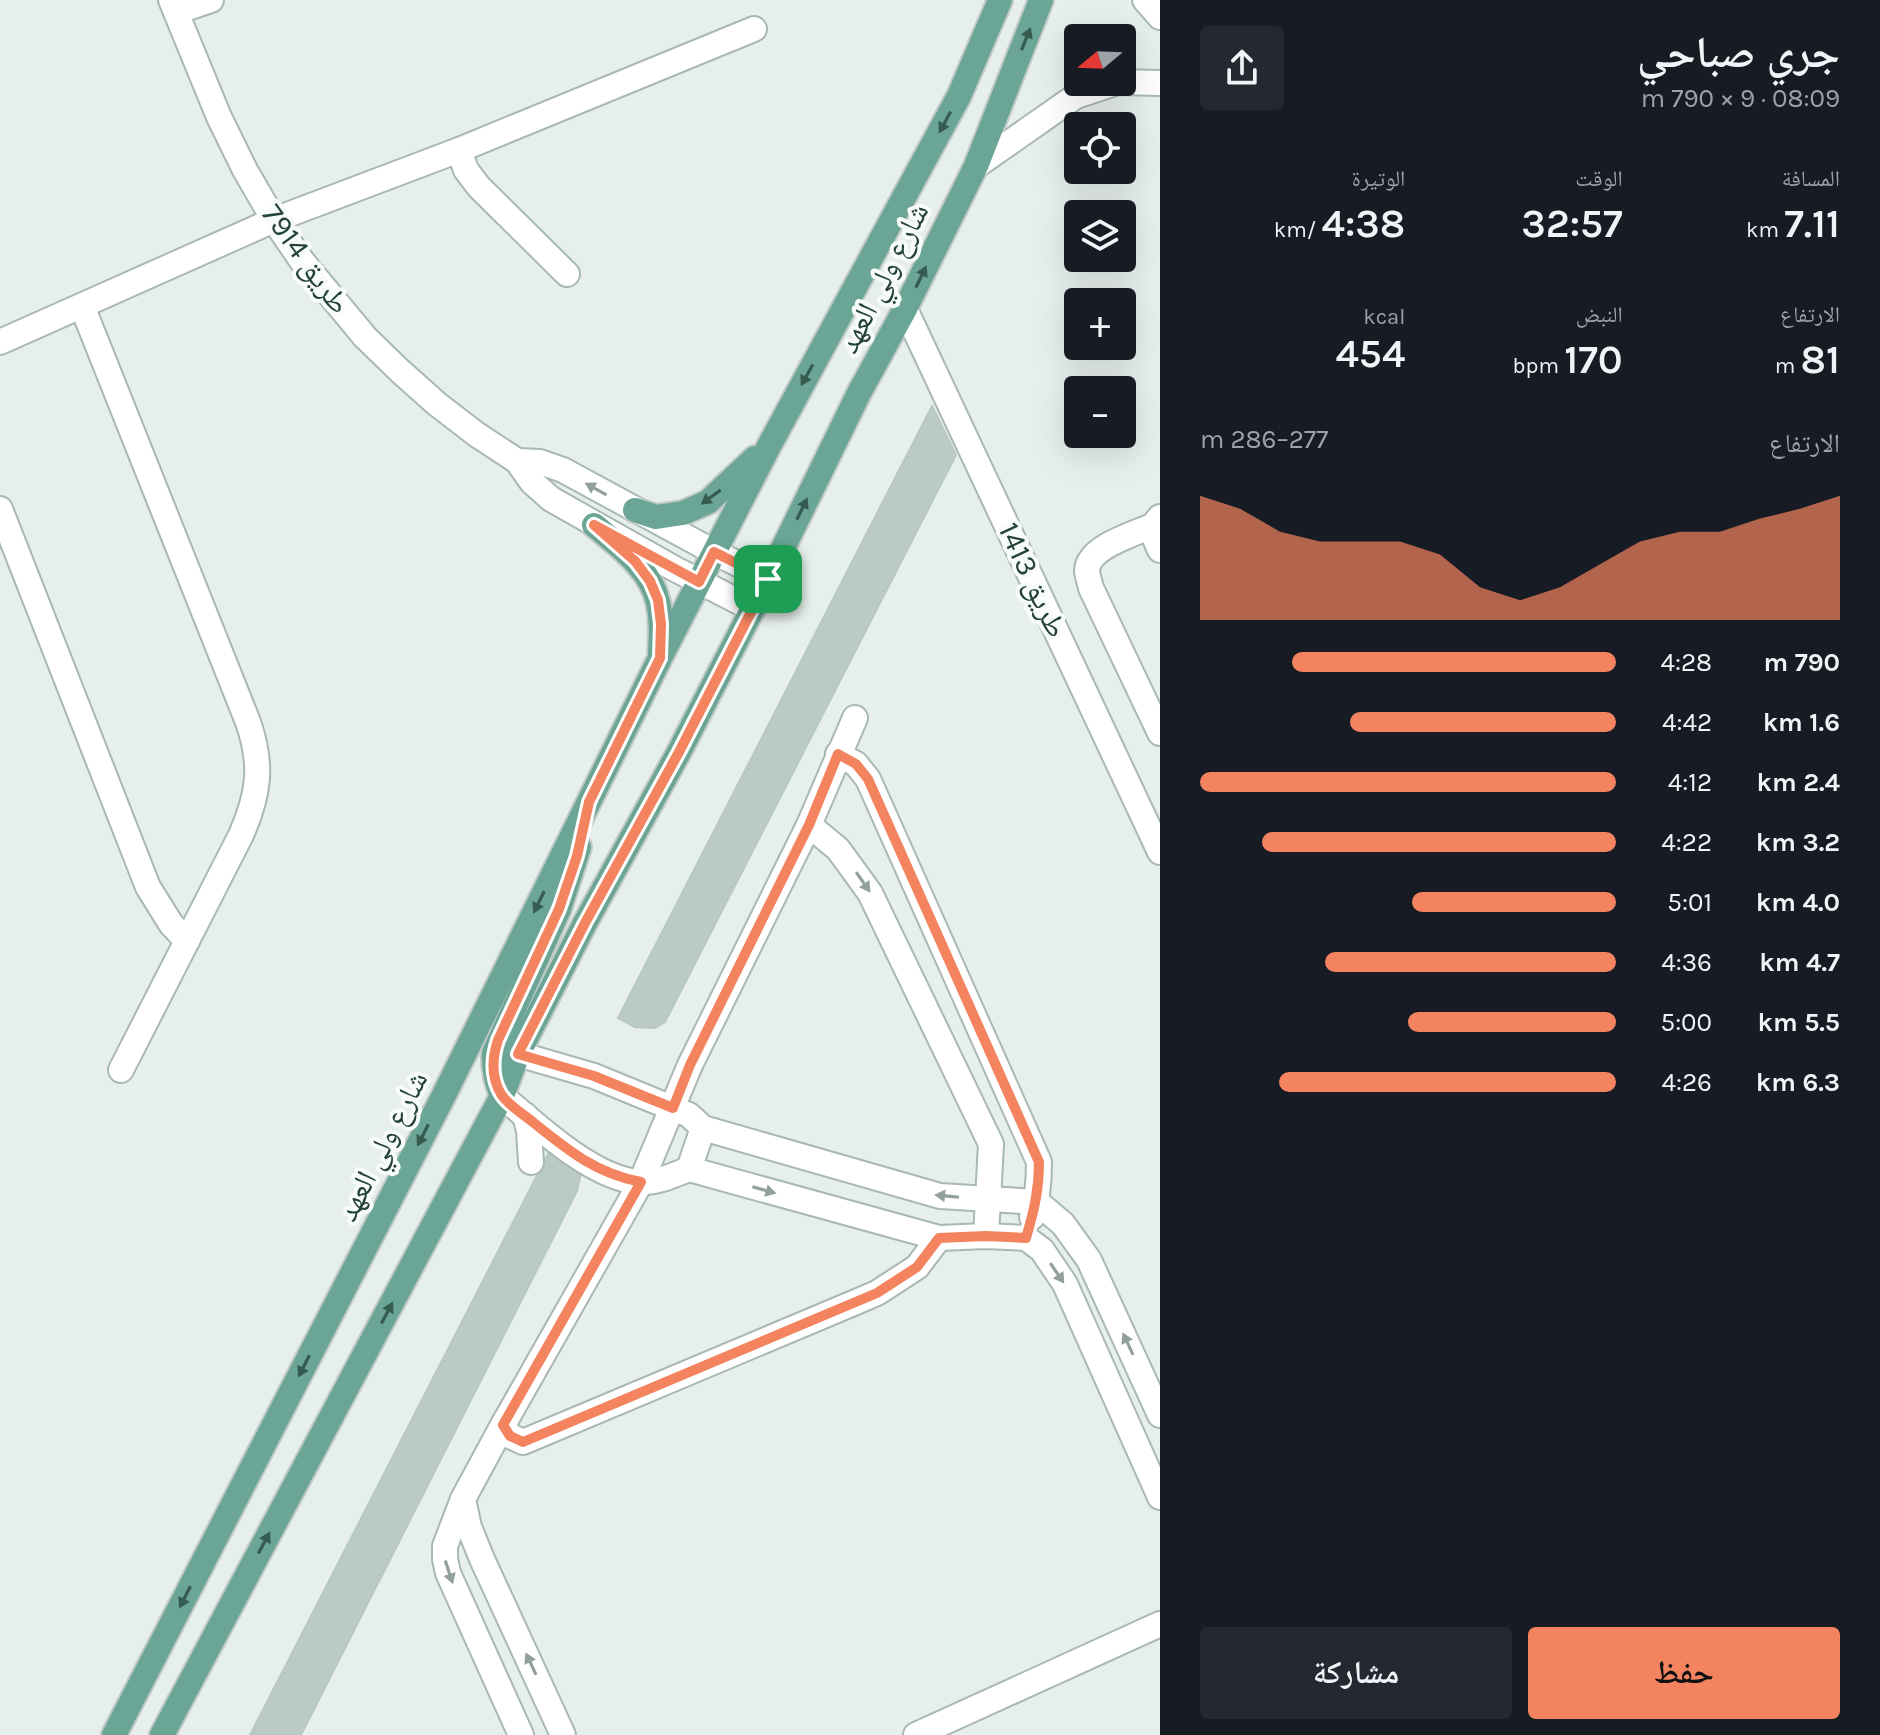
<!DOCTYPE html>
<html lang="ar">
<head>
<meta charset="utf-8">
<style>
  :root { --surface:#171b24; --page:#242831; --text:#f1f3f6; --muted:#9ea1a6; --accent:#f4845f }
  body { margin:0; font-family:Karla,"Noto Naskh Arabic",sans-serif; background:var(--page); color:var(--text); direction:rtl; height:100vh; display:flex; flex-direction:column; font-size:30px; white-space:nowrap }
  * { box-sizing:border-box; margin:0 }
  p { font-size:26px; color:var(--muted) }
  .icon { flex:none; width:44px; height:44px; fill:none; stroke:currentColor; stroke-width:2; stroke-linecap:round; stroke-linejoin:round }
  .map { position:relative; flex:1; overflow:hidden; direction:ltr }
  .drawer { display:flex; flex-direction:column; background:var(--surface); width:720px }
  .drawer>* { flex:none }
  .needle { width:52px; rotate:251deg }
  .buttons { position:absolute; left:1064px; top:24px; display:grid; gap:16px }
  .buttons a { display:grid; place-items:center; width:72px; height:72px; border-radius:8px; background:var(--surface); box-shadow:0 8px 32px #0002; font-size:40px }
  .pin { position:absolute; display:grid; place-items:center; width:68px; height:68px; color:#fff; margin:-34px; border-radius:16px; box-shadow:0 4px 12px #0006 }
  .round { display:grid; place-items:center; flex:none; width:84px; height:84px; border-radius:8px; background:var(--page) }
  .head { display:flex; align-items:center; justify-content:space-between; height:136px; padding:0 40px }
  h1 { font-size:44px; font-weight:600; line-height:60px }
  .stats { display:grid; grid-template-columns:repeat(3,1fr); gap:12px; height:136px; padding:8px 40px }
  .stats div { display:grid; align-content:center }
  .stats b { font-size:40px; font-weight:600 }
  .stats small { font-size:22px; font-weight:400 }
  .stats p { font-size:22px }
  .chart { height:224px; padding:16px 40px }
  .chart p { display:flex; justify-content:space-between }
  .chart svg { width:100%; height:144px; margin-top:8px; fill:var(--accent); opacity:.7 }
  .cta { display:flex; gap:16px; margin-top:auto; padding:16px 40px }
  .cta a { flex:1; height:92px; border-radius:8px; background:var(--accent); color:#111; font-size:32px; font-weight:600; line-height:92px; text-align:center }
  .cta a+a { background:var(--page); color:var(--text) }
  ul { padding:0 40px; list-style:none; font-size:26px }
  li { display:grid; grid-template-columns:128px 96px 1fr; align-items:center; height:60px }
  li i { height:20px; border-radius:10px; background:var(--accent) }
  main { display:flex; flex:1; min-height:0 }
  .map>svg:first-child { display:block }
</style>
</head>
<body>
<main>
<section class="drawer">
<div class="head"><div><h1>جري صباحي</h1><p>08:09 · 9 × 790 m</p></div><a class="round"><svg class="icon" aria-label="share" viewBox="0 0 24 24"><path d="M12 15V3M7 8l5-5 5 5M5 13v7h14v-7"/></svg></a></div>
<div class="stats">
<div><p>المسافة</p><b>7.11<small> km</small></b></div>
<div><p>الوقت</p><b>32:57</b></div>
<div><p>الوتيرة</p><b>4:38<small> /km</small></b></div>
</div>
<div class="stats">
<div><p>الارتفاع</p><b>81<small> m</small></b></div>
<div><p>النبض</p><b>170<small> bpm</small></b></div>
<div><p>kcal</p><b>454</b></div>
</div>
<div class="chart"><p><span>الارتفاع</span>277–286 m</p>
<svg viewBox="0 0 160 44" preserveAspectRatio="none"><path d="M0 44V6L10 10L20 17L30 20L40 20L50 20L60 24L70 34L80 38L90 34L100 27L110 20L120 17L130 17L140 13L150 10L160 6V44z"/></svg>
</div>
<ul>
<li><b>790 m</b>4:28<i style="width:78%"></i></li>
<li><b>1.6 km</b>4:42<i style="width:64%"></i></li>
<li><b>2.4 km</b>4:12<i style="width:100%"></i></li>
<li><b>3.2 km</b>4:22<i style="width:85%"></i></li>
<li><b>4.0 km</b>5:01<i style="width:49%"></i></li>
<li><b>4.7 km</b>4:36<i style="width:70%"></i></li>
<li><b>5.5 km</b>5:00<i style="width:50%"></i></li>
<li><b>6.3 km</b>4:26<i style="width:81%"></i></li>
</ul>
<div class="cta"><a>حفظ</a><a>مشاركة</a></div>
</section>
<div class="map">
<svg width="1160" height="1735" viewBox="0 0 1160 1735">
  <rect width="100%" height="100%" fill="#e6efeb"/>
  <!-- building -->
  <g fill="#bbcac4" stroke="#b8c9c2" stroke-width="2">
    <polygon points="932,406 956,455 665,1022 655,1028 635,1027 618,1018"/>
    <polygon points="549,1152 575,1164 581,1174 577,1191 301,1735 250,1735"/>
  </g>
  <g fill="none" stroke-linecap="round" stroke-linejoin="round">
    <!-- minor casing -->
    <g stroke="#a8b8b2" stroke-width="28">
      <g id="minor">
        <polyline points="171,0 219,117 245,170 274,220 302,261 365,337 400,371 437,404 476,434 517,461 532,482 551,499 675,569 753,609"/>
        <polyline points="1145,0 1160,17"/>
        <polyline points="176,12 211,0"/>
        <polyline points="459,150 466,170 479,187 567,274"/>
        <polyline points="976,166 1076,96 1118,82 1160,83"/>
        <path d="M82 306 248 722C263 765 259 794 241 835L121 1070"/>
        <polyline points="905,309 1160,852"/>
        <polyline points="0,342 274,220 459,150 754,29"/>
        <polyline points="517,461 540,462 563,470 714,552 768,579"/>
        <polyline points="0,509 148,887 171,924 187,941"/>
        <path d="M1160 517C1149 528 1154 538 1160 550"/>
        <path d="M1154 525C1135 534 1089 546 1087 570 1087 575 1090 583 1091 588L1160 733"/>
        <path d="M838 754 856 764 868 779 1039 1162C1039 1181 1038 1198 1032 1217"/>
        <polyline points="809,825 838,849 870,893 991,1144 986,1236"/>
        <path d="M502 1096C536 1125 594 1180 640 1182 657 1183 674 1175 689 1169L703 1128 689 1115 594 1076 518 1054"/>
        <polyline points="525,1115 529,1131 531,1162"/>
        <polyline points="703,1128 940,1196 1037,1202 1063,1224 1089,1260 1160,1415"/>
        <polyline points="689,1169 939,1238 986,1236 1026,1238 1042,1250 1065,1284 1160,1497"/>
        <polyline points="503,1425 510,1436 523,1442 856,1302 877,1293 917,1267 939,1238"/>
        <polyline points="463,1499 469,1527 482,1559 563,1735"/>
        <polyline points="521,1735 448,1573 445,1559 445,1546 463,1499 503,1425 641,1182 690,1065 809,825 855,718"/>
        <polyline points="916,1735 1160,1624"/>
      </g>
    </g>
    <!-- major casing -->
    <g stroke="#c2cac8" stroke-width="28">
      <g id="major">
        <polyline points="635,510 656,517 683,513 708,502 755,458"/>
        <path d="M594 525C619 546 651 569 658 602 662 619 661 636 660 653"/>
        <path d="M502 1096C496 1081 493 1069 494 1053L559 909 579 847"/>
        <polyline points="114,1735 444,1095 660,658 769,446 959,96 1000,0"/>
        <polyline points="162,1735 502,1096 518,1054 585,923 679,752 768,579 859,393 905,309 976,166 1041,0"/>
      </g>
    </g>
    <!-- minor -->
    <use href="#minor" stroke="#fff" stroke-width="24"/>
    <!-- major -->
    <use href="#major" stroke="#6aa596" stroke-width="24"/>
  </g>
  <!-- one-way arrows -->
  <defs><path id="oneway-solid" d="M-6-.8H1V-3.2L6.5 0L1 3.2V.8H-6Z" transform="scale(2)"/></defs>
  <g fill="#365b51">
    <use href="#oneway-solid" transform="translate(1026 39) rotate(-68)"/>
    <use href="#oneway-solid" transform="translate(945 122) rotate(118)"/>
    <use href="#oneway-solid" transform="translate(921 277) rotate(-64)"/>
    <use href="#oneway-solid" transform="translate(807 375) rotate(119)"/>
    <use href="#oneway-solid" transform="translate(711 497) rotate(144)"/>
    <use href="#oneway-solid" transform="translate(802 509) rotate(-64)"/>
    <use href="#oneway-solid" transform="translate(539 902) rotate(116)"/>
    <use href="#oneway-solid" transform="translate(423 1135) rotate(117)"/>
    <use href="#oneway-solid" transform="translate(387 1313) rotate(-62)"/>
    <use href="#oneway-solid" transform="translate(304 1366) rotate(117)"/>
    <use href="#oneway-solid" transform="translate(264 1543) rotate(-62)"/>
    <use href="#oneway-solid" transform="translate(185 1597) rotate(117)"/>
  </g>
  <g fill="#92a09c">
    <use href="#oneway-solid" transform="translate(596 489) rotate(-151)"/>
    <use href="#oneway-solid" transform="translate(863 882) rotate(55)"/>
    <use href="#oneway-solid" transform="translate(764 1190) rotate(16)"/>
    <use href="#oneway-solid" transform="translate(947 1196) rotate(-174)"/>
    <use href="#oneway-solid" transform="translate(1057 1273) rotate(56)"/>
    <use href="#oneway-solid" transform="translate(1128 1344) rotate(-115)"/>
    <use href="#oneway-solid" transform="translate(449 1572) rotate(72)"/>
    <use href="#oneway-solid" transform="translate(531 1664) rotate(-115)"/>
  </g>
  <g fill="none" stroke-linecap="round" stroke-linejoin="round">
    <!-- route casing -->
    <g stroke="#fff" stroke-width="16">
      <path id="route" d="M594 525 699 582 714 552 768 579 679 752 585 923 518 1054 594 1076 673 1108 690 1065 809 825 838 754 856 764 868 779 1039 1162C1039 1190 1034 1211 1026 1238L986 1236 939 1238 917 1267 877 1293 523 1442 510 1436 503 1425 641 1182C594 1173 565 1148 529 1119 520 1112 507 1104 501 1094 491 1077 492 1058 498 1040L559 909 577 856 589 802 660 658 661 624 658 600 650 581 635 561Z"/>
    </g>
    <!-- route -->
    <use href="#route" stroke="#f4845f" stroke-width="10"/>
  </g>
  <g text-anchor="middle" stroke-width="8" stroke-linejoin="round" paint-order="stroke">
    <!-- street labels -->
    <g font-size="30" fill="#24423a" stroke="#f7fbf9">
      <text transform="translate(306 259) rotate(54)" y="10">طريق 7914</text>
      <text transform="translate(883 278) rotate(-63)" y="10">شارع ولي العهد</text>
      <text transform="translate(1033 580) rotate(65)" y="10">طريق 1413</text>
      <text transform="translate(382 1146) rotate(-63)" y="10">شارع ولي العهد</text>
    </g>
  </g>
</svg>
<div class="buttons">
<a><svg class="needle" viewBox="-14 -14 28 28"><path d="M0-13l5 13h-10z" fill="#e53935"/><path d="M0 13l5-13h-10z" fill="#9ea1a6"/></svg></a>
<a><svg class="icon" aria-label="locate" viewBox="0 0 24 24"><circle cx="12" cy="12" r="6"/><path d="M12 2v4M12 18v4M2 12h4M18 12h4"/></svg></a>
<a><svg class="icon" aria-label="layers" viewBox="0 0 24 24"><path d="M12 4l9 5-9 5-9-5zM3 14l9 5 9-5"/></svg></a>
<a>+</a>
<a>−</a>
</div>
<div class="pin" style="left:768px;top:579px;background:#1e9e55"><svg class="icon" aria-label="arrive" viewBox="0 0 24 24"><path d="M6 21V4h12l-3 4 3 4H6"/></svg></div>
</div>
</main>
</body>
</html>
